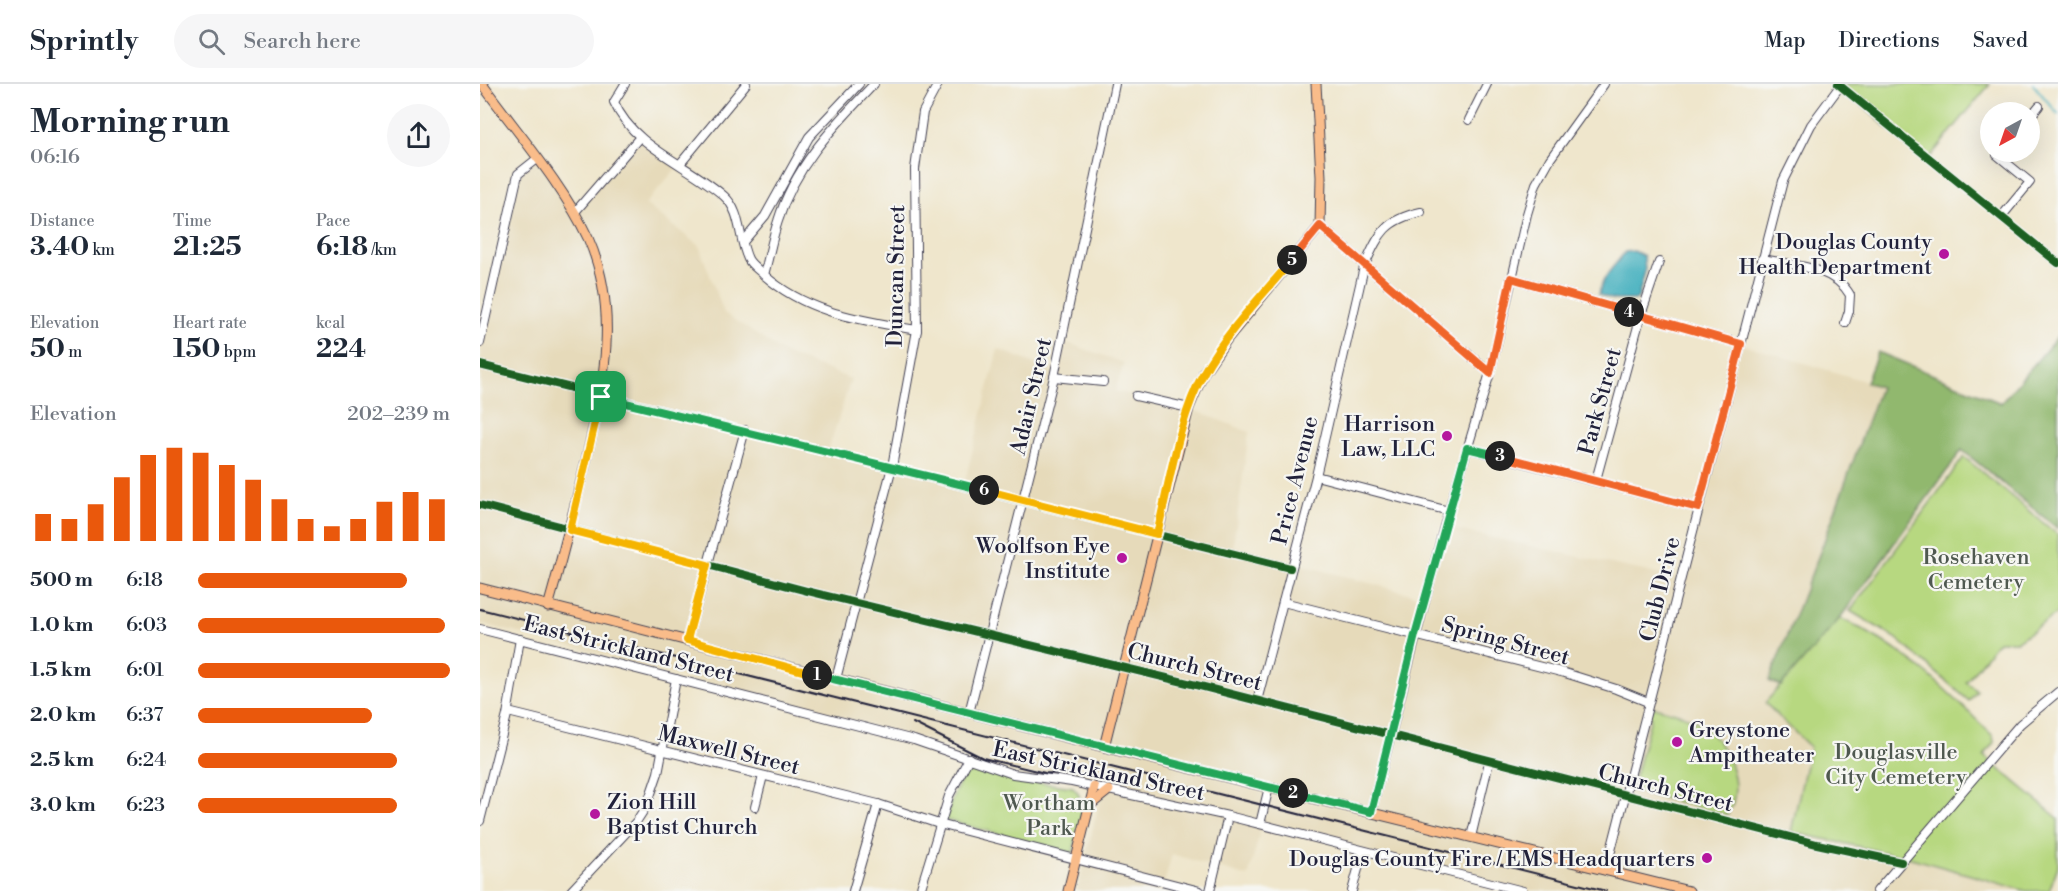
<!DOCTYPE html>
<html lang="en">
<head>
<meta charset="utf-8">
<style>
  :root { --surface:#fff; --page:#f6f6f7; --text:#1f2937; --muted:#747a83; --line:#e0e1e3; --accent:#ea580c }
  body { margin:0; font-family:"Libre Bodoni",serif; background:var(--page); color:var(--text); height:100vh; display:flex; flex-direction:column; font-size:22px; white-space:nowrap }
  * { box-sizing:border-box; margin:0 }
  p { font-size:20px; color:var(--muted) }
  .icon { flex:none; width:33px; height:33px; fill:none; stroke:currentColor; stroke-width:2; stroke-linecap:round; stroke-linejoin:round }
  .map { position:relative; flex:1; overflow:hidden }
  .details { display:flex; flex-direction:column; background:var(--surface); width:480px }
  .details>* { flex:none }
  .needle { width:39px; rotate:220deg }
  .tools { position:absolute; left:1500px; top:18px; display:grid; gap:12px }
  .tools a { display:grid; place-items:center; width:60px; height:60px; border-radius:50%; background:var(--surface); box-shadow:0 6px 24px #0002; font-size:30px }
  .pin { position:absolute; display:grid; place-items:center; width:51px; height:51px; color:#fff; margin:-26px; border-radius:12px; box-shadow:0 3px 9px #0006 }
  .km { position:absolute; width:30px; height:30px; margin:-15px; border-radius:50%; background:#222; color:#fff; font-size:16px; line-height:30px; text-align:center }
  .round { display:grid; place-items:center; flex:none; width:63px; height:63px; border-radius:32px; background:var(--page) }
  .head { display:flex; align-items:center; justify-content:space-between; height:102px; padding:0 30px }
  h1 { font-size:33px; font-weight:700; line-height:45px }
  .metrics { display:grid; grid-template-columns:repeat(3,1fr); gap:9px; height:102px; padding:6px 30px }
  .metrics div { display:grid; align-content:center }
  .metrics b { font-size:26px; font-weight:700 }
  .metrics small { font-size:16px; font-weight:400 }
  .metrics p { font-size:16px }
  .chart { height:168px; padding:12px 30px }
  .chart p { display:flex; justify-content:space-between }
  .chart svg { width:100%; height:108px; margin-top:6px; stroke:var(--accent); stroke-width:6 }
  ul { padding:0 30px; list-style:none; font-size:20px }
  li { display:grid; grid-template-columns:96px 72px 1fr; align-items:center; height:45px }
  li i { height:15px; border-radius:8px; background:var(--accent) }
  header { display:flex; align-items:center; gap:36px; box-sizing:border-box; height:84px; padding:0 30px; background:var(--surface); border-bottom:2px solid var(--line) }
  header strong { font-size:28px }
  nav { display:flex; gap:33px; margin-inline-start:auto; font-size:21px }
  .search { width:420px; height:54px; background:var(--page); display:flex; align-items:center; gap:15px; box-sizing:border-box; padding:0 21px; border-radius:33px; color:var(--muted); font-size:22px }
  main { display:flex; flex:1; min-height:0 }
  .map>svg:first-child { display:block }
</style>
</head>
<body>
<header>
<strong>Sprintly</strong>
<div class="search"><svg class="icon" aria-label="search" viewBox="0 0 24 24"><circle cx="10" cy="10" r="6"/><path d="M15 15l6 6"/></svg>Search here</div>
<nav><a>Map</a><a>Directions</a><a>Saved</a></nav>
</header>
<main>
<section class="details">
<div class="head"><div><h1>Morning run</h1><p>06:16</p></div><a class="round"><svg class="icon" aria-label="share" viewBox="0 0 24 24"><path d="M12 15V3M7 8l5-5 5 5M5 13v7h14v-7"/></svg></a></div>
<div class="metrics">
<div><p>Distance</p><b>3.40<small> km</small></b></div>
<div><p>Time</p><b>21:25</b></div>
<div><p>Pace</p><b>6:18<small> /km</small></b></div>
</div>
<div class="metrics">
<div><p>Elevation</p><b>50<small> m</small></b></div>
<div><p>Heart rate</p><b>150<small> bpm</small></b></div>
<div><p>kcal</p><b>224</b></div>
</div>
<div class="chart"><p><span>Elevation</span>202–239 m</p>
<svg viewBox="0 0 160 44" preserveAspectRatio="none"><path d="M5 44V33M15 44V35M25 44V29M35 44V18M45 44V9M55 44V6M65 44V8M75 44V13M85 44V19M95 44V27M105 44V35M115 44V38M125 44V35M135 44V28M145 44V24M155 44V27"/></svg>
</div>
<ul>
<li><b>500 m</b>6:18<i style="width:83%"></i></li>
<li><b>1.0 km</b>6:03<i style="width:98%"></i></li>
<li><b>1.5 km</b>6:01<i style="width:100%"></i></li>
<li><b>2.0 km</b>6:37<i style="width:69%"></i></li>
<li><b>2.5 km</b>6:24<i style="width:79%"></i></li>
<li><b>3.0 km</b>6:23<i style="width:79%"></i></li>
</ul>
</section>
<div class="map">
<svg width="1578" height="807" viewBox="0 0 1578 807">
  <rect width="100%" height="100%" fill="#f6f6f2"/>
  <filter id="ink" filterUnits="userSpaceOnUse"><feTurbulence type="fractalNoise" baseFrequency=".0167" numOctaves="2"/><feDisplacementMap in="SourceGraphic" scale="12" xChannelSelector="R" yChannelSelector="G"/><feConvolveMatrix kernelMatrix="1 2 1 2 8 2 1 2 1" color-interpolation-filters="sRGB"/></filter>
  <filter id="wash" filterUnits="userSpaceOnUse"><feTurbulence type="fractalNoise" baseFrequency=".008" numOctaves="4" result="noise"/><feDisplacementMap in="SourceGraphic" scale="24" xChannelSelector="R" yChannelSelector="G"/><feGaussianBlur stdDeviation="1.35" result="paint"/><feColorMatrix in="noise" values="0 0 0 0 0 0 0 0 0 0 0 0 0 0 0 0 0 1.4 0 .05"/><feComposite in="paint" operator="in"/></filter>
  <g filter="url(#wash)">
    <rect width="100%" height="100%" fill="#efe6cc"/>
    <!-- built -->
    <polygon fill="#e6daba" points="159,54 200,80 165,120 219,162 244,229 304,269 371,295 348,367 484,401 518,265 575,288 582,257 644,279 635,307 709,324 769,348 753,463 942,513 964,443 1200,495 1261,260 1401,302 1342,463 1289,597 1301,602 1286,619 1330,663 1309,756 1421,778 1431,774 1546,807 1043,807 782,741 768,793 692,770 682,807 597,807 621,712 587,694 534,687 489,674 472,662 0,539 0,259 38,90 57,75 95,128"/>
    <!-- green -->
    <g fill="#b7d880" stroke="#6c7d5e" stroke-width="1.5">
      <polygon points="1358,0 1510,0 1446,78"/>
      <polygon points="1484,373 1578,451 1578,529 1537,557 1518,557 1486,598 1497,607 1489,617 1416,554 1370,527"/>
      <path d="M1360 534C1427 566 1461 600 1513 652L1514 658 1504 672 1578 734V782L1569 807H1546L1431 774 1311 748 1330 663 1285 619Z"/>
      <path d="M1174 623C1188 627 1205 630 1218 638 1245 655 1267 701 1247 731L1151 706 1171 634 1169 630Z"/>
      <path d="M497 682 533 695 593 703 599 710 600 721 603 724 593 769 465 736C471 718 478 690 497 682Z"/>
    </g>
    <!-- forest -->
    <polygon fill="#91b86e" stroke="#5a6d54" stroke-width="1.5" points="1578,252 1578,445 1482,366 1360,534 1301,602 1289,597 1342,463 1400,303 1386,298 1398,268 1521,319"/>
    <!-- water -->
    <path fill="#40aebd" stroke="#31687c" stroke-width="1.5" d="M1154 167 1164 172 1165 188 1158 214 1155 216H1135L1119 211C1121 193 1135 182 1145 168Z"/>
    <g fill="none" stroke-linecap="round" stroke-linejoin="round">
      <!-- stream -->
      <polyline stroke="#40aebd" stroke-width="2" points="1553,0 1578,30"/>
    </g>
  </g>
  <g filter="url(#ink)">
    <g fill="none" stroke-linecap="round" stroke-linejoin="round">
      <!-- minor casing -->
      <g stroke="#413f51" stroke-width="10">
        <g id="minor">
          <path d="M145 0 134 18C154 64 208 80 244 112 262 128 258 154 268 175 271 181 279 186 284 191 328 230 382 236 437 246"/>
          <polyline points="1358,0 1578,179"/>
          <polyline points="1550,33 1559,22"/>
          <polyline points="989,36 1007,0"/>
          <polyline points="1520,68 1517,71 1550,98 1522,132"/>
          <polyline points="200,80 266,0"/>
          <polyline points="95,128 159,54"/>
          <polyline points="840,142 1010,289"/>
          <polyline points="263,158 285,132 329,53 379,0"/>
          <path d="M1282 175C1311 181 1354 182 1370 211L1369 227 1365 239"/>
          <path d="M284 191C289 173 292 155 298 137 315 81 355 41 394 0"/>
          <polyline points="1031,194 1261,260"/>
          <polyline points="0,259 38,90 57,75"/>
          <polyline points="0,281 810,484"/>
          <polyline points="574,293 623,298"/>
          <polyline points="656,312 709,324"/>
          <polyline points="987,364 1218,424"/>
          <polyline points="836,392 969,427"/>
          <polyline points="1116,396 1161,231 1179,178"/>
          <polyline points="0,421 327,507 716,601 1337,760 1421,778"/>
          <polyline points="803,518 1085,589 1136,605 1168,618"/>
          <polyline points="0,545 434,656 533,690 592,698 748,732 1043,807"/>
          <polyline points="207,556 265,346"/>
          <polyline points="356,595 412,383 437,246 435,85 443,28 458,0"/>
          <path d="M777 617 836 392 884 183C899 150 904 136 941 128"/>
          <polyline points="28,628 398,720 459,740 720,807"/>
          <polyline points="489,629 574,293 635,0"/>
          <polyline points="275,723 283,692"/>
          <polyline points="891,728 964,443 1010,289 1047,130 1056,100 1070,75 1124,0"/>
          <polyline points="0,737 27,631 40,555"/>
          <polyline points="780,740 789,703"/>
          <polyline points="991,753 1009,678"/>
          <polyline points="1126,786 1303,97 1331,41 1360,2"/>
          <polyline points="91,807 156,738 167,721 178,689 196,595"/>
          <polyline points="373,807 398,720"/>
          <polyline points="440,807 469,712 489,674"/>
          <polyline points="730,807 748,732"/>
          <polyline points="872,807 883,767"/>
          <polyline points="1397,807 1540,640 1578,608"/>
        </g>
      </g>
      <!-- major casing -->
      <g stroke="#413f51" stroke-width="11">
        <g id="major">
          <path d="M2 0C36 47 84 102 108 154 141 228 123 301 106 377 94 426 82 474 68 523"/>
          <polyline points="0,504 624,663 1209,807"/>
          <polyline points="624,663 709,324 724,288 747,255 840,142 841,93 836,0"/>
          <polyline points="609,722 629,706"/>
          <polyline points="588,807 614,703"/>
        </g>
      </g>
      <!-- minor -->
      <use href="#minor" stroke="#fff" stroke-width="8"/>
      <!-- major -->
      <use href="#major" stroke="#f9bc8a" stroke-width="9"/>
      <!-- rail -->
      <g stroke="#22223b" stroke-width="2">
        <polyline points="0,525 1126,807"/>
        <polyline points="433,639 503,674 565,689 591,690"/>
      </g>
      <!-- cycleway casing -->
      <g stroke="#f6f6f2" stroke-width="11">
        <g id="cycleway">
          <polyline points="1358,0 1578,179"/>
          <polyline points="0,281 810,484"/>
          <polyline points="0,421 327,507 716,601 1337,760 1421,778"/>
        </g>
      </g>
      <!-- cycleway -->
      <use href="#cycleway" stroke="#1b5e20" stroke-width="8"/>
    </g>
  </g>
  <g fill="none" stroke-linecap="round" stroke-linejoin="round" filter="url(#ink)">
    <!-- split-1 casing -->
    <g stroke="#fff" stroke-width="12">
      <polyline id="split-1" points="121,313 90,446 227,481 207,556 337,591"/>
    </g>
    <!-- split-2 casing -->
    <g stroke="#fff" stroke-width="12">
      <polyline id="split-2" points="337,591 813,709"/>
    </g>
    <!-- split-3 casing -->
    <g stroke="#fff" stroke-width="12">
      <polyline id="split-3" points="813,709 891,728 935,551 987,364 1020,372"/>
    </g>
    <!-- split-4 casing -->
    <g stroke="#fff" stroke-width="12">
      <polyline id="split-4" points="1020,372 1218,424 1261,260 1149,228"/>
    </g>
    <!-- split-5 casing -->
    <g stroke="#fff" stroke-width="12">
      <polyline id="split-5" points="812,176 840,142 1010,289 1031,194 1149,228"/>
    </g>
    <!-- split-6 casing -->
    <g stroke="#fff" stroke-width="12">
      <path id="split-6" d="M504 406 677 450C690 397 698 336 724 288 747 247 782 212 812 176"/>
    </g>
    <!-- split-7 casing -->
    <g stroke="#fff" stroke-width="12">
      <polyline id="split-7" points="121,313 504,406"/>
    </g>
    <!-- split-1 -->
    <use href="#split-1" stroke="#f5b400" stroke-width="8"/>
    <!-- split-2 -->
    <use href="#split-2" stroke="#22a559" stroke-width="8"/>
    <!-- split-3 -->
    <use href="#split-3" stroke="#22a559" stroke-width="8"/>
    <!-- split-4 -->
    <use href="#split-4" stroke="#f0652b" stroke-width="8"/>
    <!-- split-5 -->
    <use href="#split-5" stroke="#f0652b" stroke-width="8"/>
    <!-- split-6 -->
    <use href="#split-6" stroke="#f5b400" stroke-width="8"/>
    <!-- split-7 -->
    <use href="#split-7" stroke="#22a559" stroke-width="8"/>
  </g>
  <!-- markers -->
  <g fill="#b5179e" stroke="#f6f6f2" stroke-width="2">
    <circle cx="1464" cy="170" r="6"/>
    <circle cx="967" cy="352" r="6"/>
    <circle cx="642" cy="474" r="6"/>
    <circle cx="1197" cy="658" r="6"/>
    <circle cx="115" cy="730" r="6"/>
    <circle cx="1227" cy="774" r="6"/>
  </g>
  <g text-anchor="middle" stroke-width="4.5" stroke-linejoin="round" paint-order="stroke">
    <!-- poi labels -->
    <g font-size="22" fill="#22223b" stroke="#f6f6f2" text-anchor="end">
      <text x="1452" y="165">Douglas County<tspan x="1452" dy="25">Health Department</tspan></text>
      <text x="955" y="347">Harrison<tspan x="955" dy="25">Law, LLC</tspan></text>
      <text x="630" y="469">Woolfson Eye<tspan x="630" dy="25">Institute</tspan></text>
      <text x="1209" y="653" text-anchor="start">Greystone<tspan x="1209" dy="25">Ampitheater</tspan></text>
      <text x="127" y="725" text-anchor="start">Zion Hill<tspan x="127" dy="25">Baptist Church</tspan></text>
      <text x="1215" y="782">Douglas County Fire / EMS Headquarters</text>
    </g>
    <!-- street labels -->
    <g font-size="22" fill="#22223b" stroke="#f6f6f2">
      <text transform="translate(415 192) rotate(-89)" y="8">Duncan Street</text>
      <text transform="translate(550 312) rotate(-77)" y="8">Adair Street</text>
      <text transform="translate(1119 317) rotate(-75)" y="8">Park Street</text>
      <text transform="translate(814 396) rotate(-76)" y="8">Price Avenue</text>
      <text transform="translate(1179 505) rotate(-76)" y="8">Club Drive</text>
      <text transform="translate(1026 556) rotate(15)" y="8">Spring Street</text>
      <text transform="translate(149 564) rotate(14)" y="8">East Strickland Street</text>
      <text transform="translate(715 582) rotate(14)" y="8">Church Street</text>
      <text transform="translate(249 665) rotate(14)" y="8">Maxwell Street</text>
      <text transform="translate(619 686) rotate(12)" y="8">East Strickland Street</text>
      <text transform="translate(1186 703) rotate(14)" y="8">Church Street</text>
    </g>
    <!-- park labels -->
    <g font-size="22" fill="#4f5950" stroke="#f6f6f2">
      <text x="1496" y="480">Rosehaven<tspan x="1496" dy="25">Cemetery</tspan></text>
      <text x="1416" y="675">Douglasville<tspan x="1416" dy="25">City Cemetery</tspan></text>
      <text x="569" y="726">Wortham<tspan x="569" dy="25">Park</tspan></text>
    </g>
  </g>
</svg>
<div class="tools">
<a><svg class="needle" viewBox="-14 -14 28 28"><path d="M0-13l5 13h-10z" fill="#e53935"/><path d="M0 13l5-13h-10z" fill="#747a83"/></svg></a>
</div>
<div class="pin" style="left:121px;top:313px;background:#1e9e55"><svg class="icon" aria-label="arrive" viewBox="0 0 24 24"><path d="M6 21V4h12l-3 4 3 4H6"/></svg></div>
<b class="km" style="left:337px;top:591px">1</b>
<b class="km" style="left:813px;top:709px">2</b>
<b class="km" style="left:1020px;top:372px">3</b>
<b class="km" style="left:1149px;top:228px">4</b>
<b class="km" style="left:812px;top:176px">5</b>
<b class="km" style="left:504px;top:406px">6</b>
</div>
</main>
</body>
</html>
